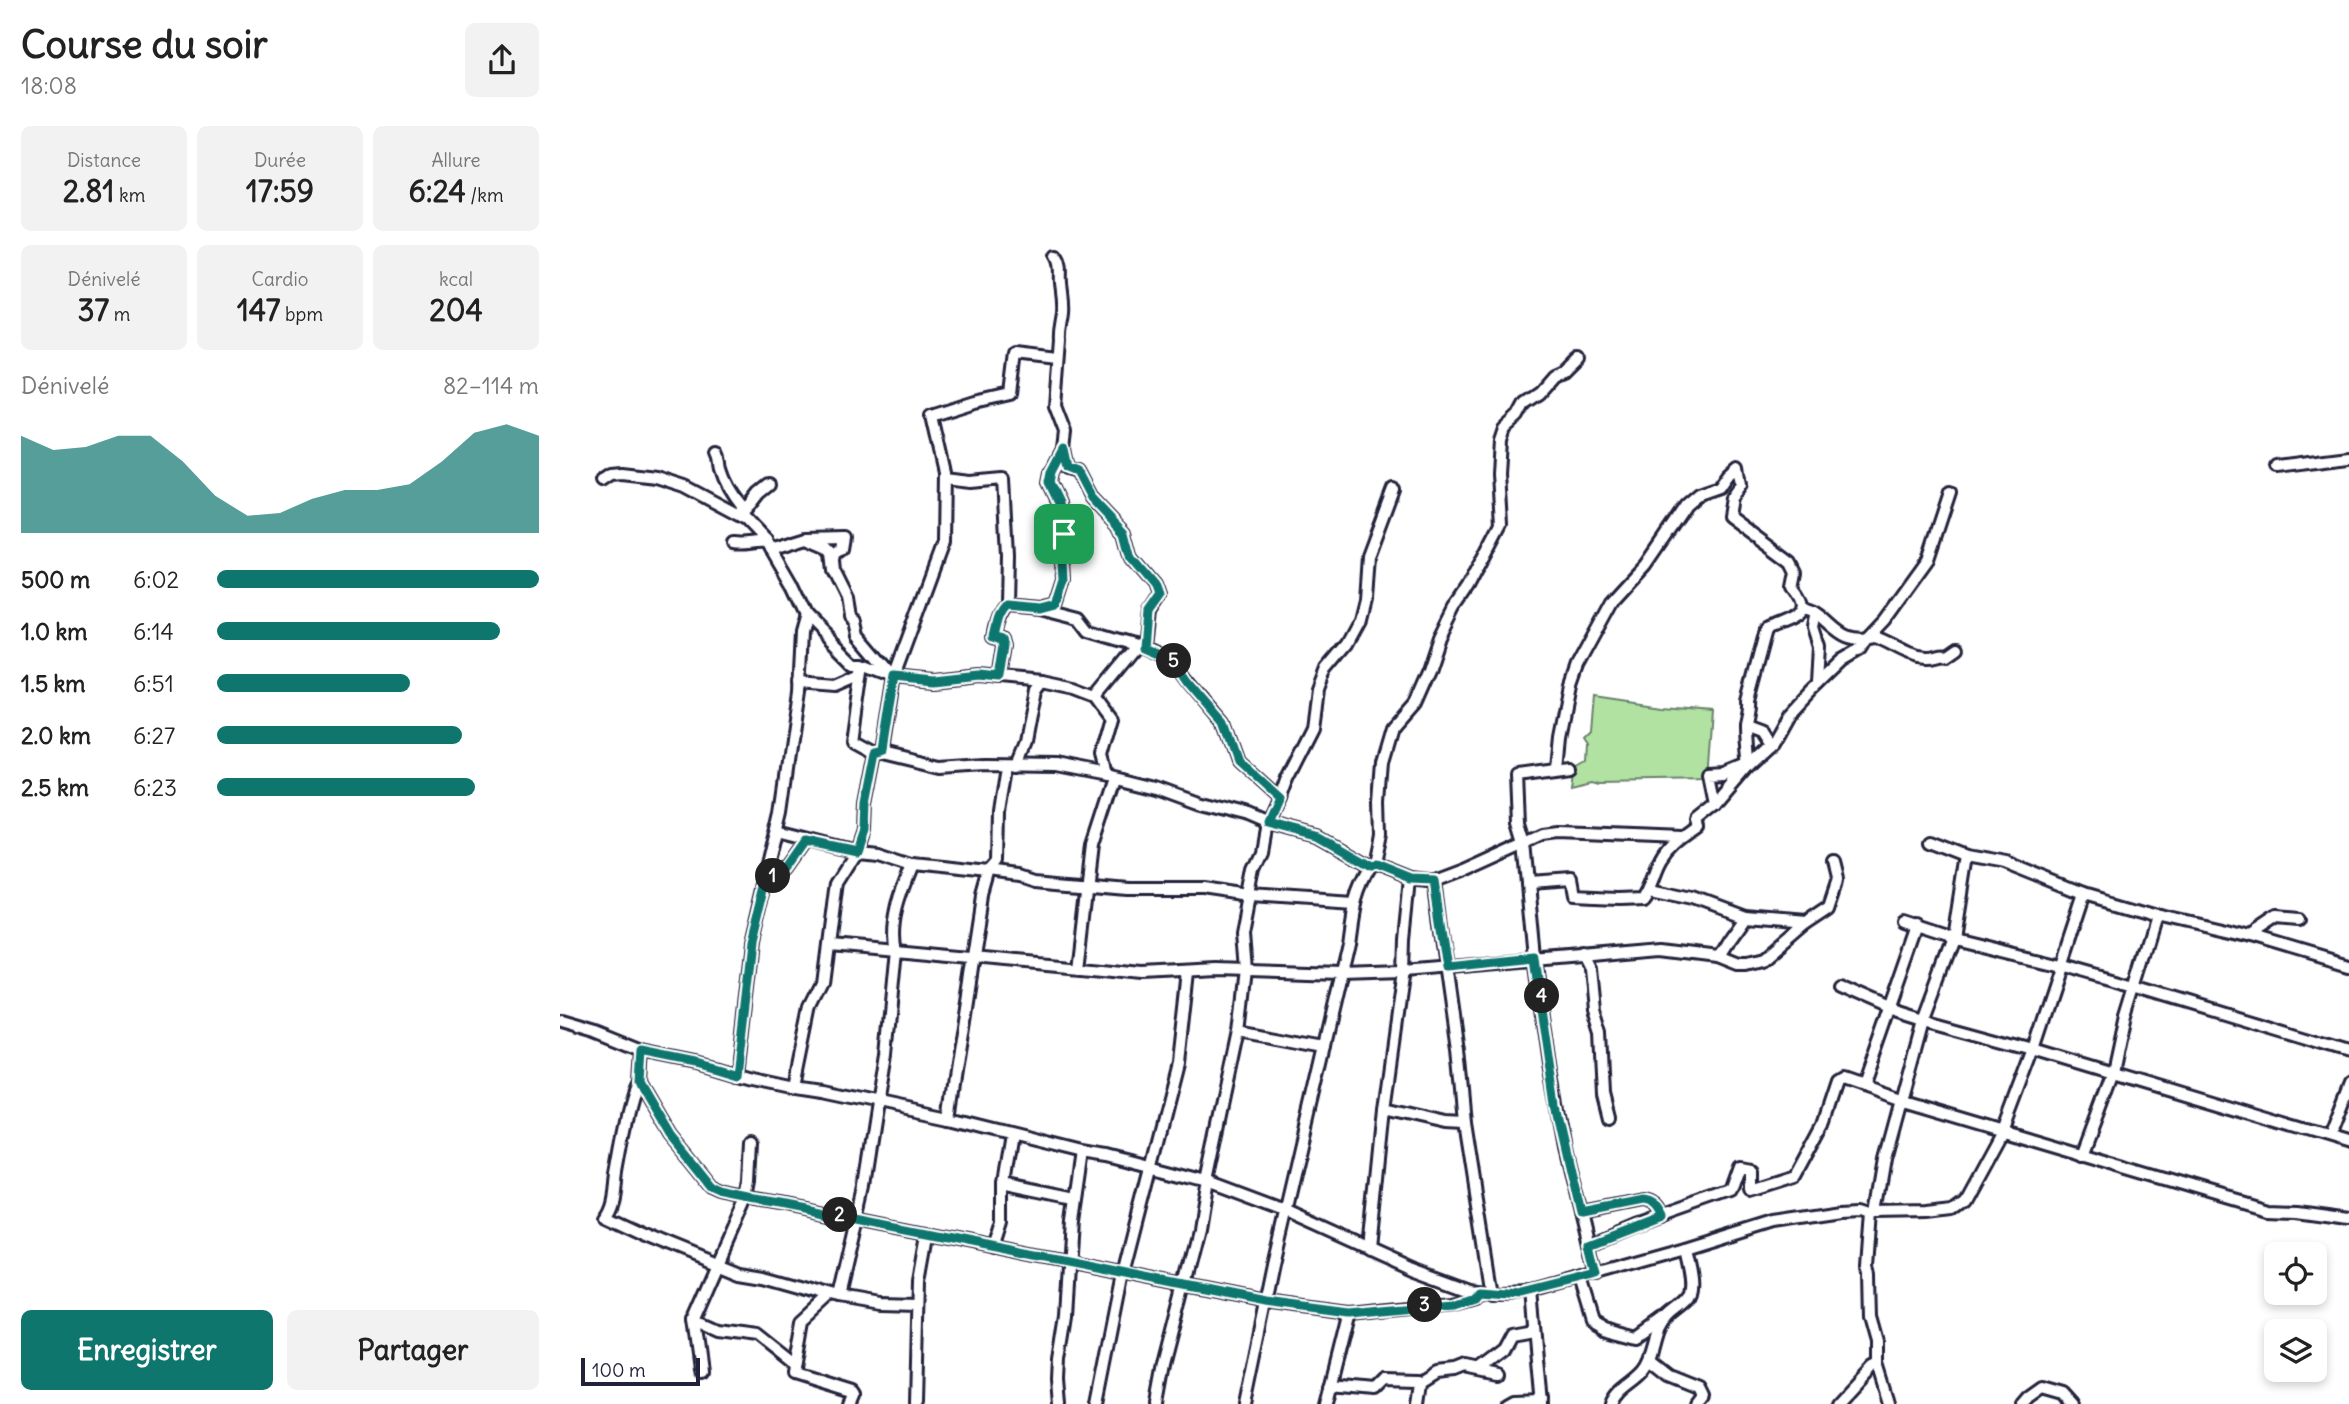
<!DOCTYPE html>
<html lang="fr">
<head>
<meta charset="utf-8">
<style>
  :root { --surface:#fff; --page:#f2f2f2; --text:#222; --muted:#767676; --accent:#0f766e }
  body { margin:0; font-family:Delius,sans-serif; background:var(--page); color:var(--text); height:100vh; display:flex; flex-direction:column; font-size:26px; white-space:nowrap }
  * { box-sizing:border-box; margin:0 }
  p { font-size:23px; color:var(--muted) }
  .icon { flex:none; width:38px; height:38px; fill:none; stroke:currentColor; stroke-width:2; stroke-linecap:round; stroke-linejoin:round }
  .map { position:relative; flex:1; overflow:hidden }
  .details { display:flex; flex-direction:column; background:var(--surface); width:560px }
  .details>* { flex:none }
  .fabs { position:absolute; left:1704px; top:1242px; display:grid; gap:14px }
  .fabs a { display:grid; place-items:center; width:63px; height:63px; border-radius:10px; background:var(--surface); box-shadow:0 4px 10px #0003; font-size:35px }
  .scale { position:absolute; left:21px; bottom:18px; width:119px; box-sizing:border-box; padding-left:7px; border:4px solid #22223b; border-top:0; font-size:19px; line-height:24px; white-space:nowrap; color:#22223b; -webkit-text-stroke:5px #fff; paint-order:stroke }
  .pin { position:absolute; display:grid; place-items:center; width:60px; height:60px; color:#fff; margin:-30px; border-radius:14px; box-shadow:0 4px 10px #0006 }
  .km { position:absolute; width:35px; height:35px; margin:-18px; border-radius:50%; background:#222; color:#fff; font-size:19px; line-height:35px; text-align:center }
  .round { display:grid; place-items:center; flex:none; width:74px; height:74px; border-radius:10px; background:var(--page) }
  .summary { display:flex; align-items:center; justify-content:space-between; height:119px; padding:0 21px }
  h1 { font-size:38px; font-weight:800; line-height:52px }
  .figures { display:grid; grid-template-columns:repeat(3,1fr); gap:10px; height:119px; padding:7px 21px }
  .figures div { display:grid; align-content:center; border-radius:10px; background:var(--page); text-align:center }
  .figures b { font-size:30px; font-weight:800 }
  .figures small { font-size:19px; font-weight:400 }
  .figures p { font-size:19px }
  .chart { height:196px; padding:14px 21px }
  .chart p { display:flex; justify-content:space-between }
  .chart svg { width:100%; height:126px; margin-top:7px; fill:var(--accent); opacity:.7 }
  .action { display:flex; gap:14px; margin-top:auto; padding:14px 21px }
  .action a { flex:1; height:80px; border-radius:10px; background:var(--accent); color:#fff; font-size:28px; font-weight:800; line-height:80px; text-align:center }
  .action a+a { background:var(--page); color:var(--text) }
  ul { padding:0 21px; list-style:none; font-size:23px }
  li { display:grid; grid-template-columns:112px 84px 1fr; align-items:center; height:52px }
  li i { height:18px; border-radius:9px; background:var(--accent) }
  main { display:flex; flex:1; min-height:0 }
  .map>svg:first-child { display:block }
</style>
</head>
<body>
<main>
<section class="details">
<div class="summary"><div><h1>Course du soir</h1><p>18:08</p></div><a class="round"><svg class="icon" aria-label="share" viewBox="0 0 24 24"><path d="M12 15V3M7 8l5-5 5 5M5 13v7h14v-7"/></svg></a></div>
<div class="figures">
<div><p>Distance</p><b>2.81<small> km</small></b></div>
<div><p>Durée</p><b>17:59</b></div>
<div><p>Allure</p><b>6:24<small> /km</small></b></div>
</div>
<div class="figures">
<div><p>Dénivelé</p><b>37<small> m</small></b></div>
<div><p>Cardio</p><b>147<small> bpm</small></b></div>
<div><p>kcal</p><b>204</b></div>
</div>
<div class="chart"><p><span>Dénivelé</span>82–114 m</p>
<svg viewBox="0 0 160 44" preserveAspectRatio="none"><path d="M0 44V10L10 15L20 14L30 10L40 10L50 19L60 31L70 38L80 37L90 32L100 29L110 29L120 27L130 19L140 9L150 6L160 10V44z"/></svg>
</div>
<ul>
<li><b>500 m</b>6:02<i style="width:100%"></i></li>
<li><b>1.0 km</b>6:14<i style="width:88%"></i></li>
<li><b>1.5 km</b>6:51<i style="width:60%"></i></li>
<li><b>2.0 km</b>6:27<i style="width:76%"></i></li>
<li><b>2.5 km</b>6:23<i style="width:80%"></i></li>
</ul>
<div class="action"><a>Enregistrer</a><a>Partager</a></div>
</section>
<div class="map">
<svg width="1789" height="1404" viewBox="0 0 1789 1404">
  <rect width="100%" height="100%" fill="#fff"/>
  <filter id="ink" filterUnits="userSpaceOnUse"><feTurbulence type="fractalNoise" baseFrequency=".0143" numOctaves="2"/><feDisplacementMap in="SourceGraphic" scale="14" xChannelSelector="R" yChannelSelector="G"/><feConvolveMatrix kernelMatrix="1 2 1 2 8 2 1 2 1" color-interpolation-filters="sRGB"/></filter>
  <g filter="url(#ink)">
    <!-- green -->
    <polygon fill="#b2e2a1" stroke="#6a826e" stroke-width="2" points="1034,696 1101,706 1152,710 1147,779 1040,781 1033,779 1012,784 1015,765 1027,758 1028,741 1024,735 1031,728"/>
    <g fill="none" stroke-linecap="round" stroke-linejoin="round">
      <!-- minor casing -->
      <g stroke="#22223b" stroke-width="16">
        <g id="minor">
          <path d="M497 255C503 264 500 273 501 283 502 292 504 301 503 312 502 323 499 329 500 340L495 406 505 432 503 449 507 468 517 471 531 498 564 533 571 559 594 586 598 597 587 614 583 647"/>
          <path d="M158 452C162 459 160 462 162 469 166 483 173 494 182 505L181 516"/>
          <polyline points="1716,466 1789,457"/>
          <polyline points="384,479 410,482 443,479 447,554 446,605"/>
          <polyline points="41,480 50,474 61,473 96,477 124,486 186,519 206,540 231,583 246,615 295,664 303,664 334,676 374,680 419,675 482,681 515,688 536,696 552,718 541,757 546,775"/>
          <polyline points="181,516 199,493 209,485"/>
          <polyline points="247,538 283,537 281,549 274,554 273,560"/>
          <path d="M173 543C185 545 194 541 205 542L206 540"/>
          <polyline points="211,549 247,538 266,546 272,552 274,571 288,599 291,617 296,621 299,635 332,674"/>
          <polyline points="483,607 495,604 503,579 501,546 504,534 499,503 489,482 491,472 503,449"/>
          <path d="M1242 608C1272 612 1273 647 1315 637 1333 643 1347 656 1367 657 1375 658 1380 653 1388 655L1398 648"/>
          <polyline points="1255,612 1252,627 1258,646 1256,684"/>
          <polyline points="303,664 292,742 314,754 319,752 381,767 424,764 495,765 546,775 594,787 635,802 687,815 708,824 757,837 810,867 815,866 850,880 867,882 874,881 903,870 982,834 997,832 1120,837"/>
          <path d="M438 677 443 646 441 640 433 637C435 625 438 614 446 605L480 608 519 618 529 631 583 647 614 661 627 679 663 722 677 761 719 799 708 824 703 852 695 869 683 932 686 970 679 1030 647 1181 639 1230 604 1366 597 1404"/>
          <polyline points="238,682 277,685 300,675"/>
          <polyline points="536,696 577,646"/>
          <polyline points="1184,725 1200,731 1209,745"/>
          <polyline points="322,753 334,676 383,543 384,473 371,416 415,402 450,394 455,354 497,359"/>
          <polyline points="456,765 465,743 475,690 482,681"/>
          <path d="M997 767 1000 737 1010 686 1017 666 1053 600 1085 565 1126 505 1139 494 1159 487 1168 474 1178 465 1181 484 1171 498 1168 516 1231 563 1236 573 1233 588C1257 617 1227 619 1206 630L1187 701C1188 709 1185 715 1184 724 1184 731 1185 757 1187 765L1165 774 1148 775 1154 804"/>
          <polyline points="1012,767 956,774 958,822 964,842 975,958 991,1070 1005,1145 1036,1275"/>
          <polyline points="719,799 727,777 753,726 758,690 766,669 787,644 800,620 805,600 808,556 833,489"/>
          <polyline points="217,831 296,851 318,853 352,864 430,872 460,876 475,881 564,889 644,889 691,896 794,903"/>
          <polyline points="1370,841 1406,855 1445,862 1524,894 1596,915 1691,937 1789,966"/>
          <polyline points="815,866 821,833 820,802 823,761 833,727 853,704 868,670 879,637 894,607 907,588 941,523 938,474 940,441 944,429 958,416 965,403 980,393 993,378 1002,374 1016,360"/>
          <polyline points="205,880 227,867 246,840"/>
          <polyline points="874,881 898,1050 905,1123 932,1293"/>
          <path d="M968 884 1011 881 1014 897 1058 899 1084 898C1094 886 1095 871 1103 858 1111 844 1124 836 1136 827L1134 820 1154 804 1187 765 1213 741 1228 714 1250 690 1281 660 1300 649 1306 639 1324 620 1368 559 1390 492"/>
          <polyline points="1091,889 1134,898 1185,917"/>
          <polyline points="1344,923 1393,939 1499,965 1574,986 1789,1051"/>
          <polyline points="1691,937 1718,919 1739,921"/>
          <polyline points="270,944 585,973 657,969 780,973 843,971 1102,949 1158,956 1178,964 1185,964 1201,960 1245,922 1269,906 1278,879 1274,863"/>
          <polyline points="1022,955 1029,969 1033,1009 1040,1032 1043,1095 1049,1119"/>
          <path d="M1158 956C1165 949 1166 943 1171 937 1176 930 1180 925 1185 917L1245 922"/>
          <polyline points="517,966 531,846 553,778"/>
          <polyline points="1278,986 1328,1008 1363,1019 1473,1049 1789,1144"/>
          <polyline points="0,1022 34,1032 81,1051 135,1062 175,1074 236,1087 262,1091 389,1118 521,1151 547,1155 647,1181 727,1211 853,1268 910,1289 939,1293 971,1292 1125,1249 1215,1221 1282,1211 1302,1210 1311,1213"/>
          <polyline points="679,1030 764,1046"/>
          <polyline points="81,1051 79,1083 110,1136 151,1187 162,1192 706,1301 789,1312 894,1302 915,1296 919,1291"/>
          <polyline points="175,1074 190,942 221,811 238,692 241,633 246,615"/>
          <path d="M79 1083C69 1099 61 1152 57 1173 55 1187 55 1203 45 1215L84 1233 180 1272 204 1276 279 1297 318 1304 358 1305"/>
          <polyline points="236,1087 252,1008 264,984 277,881 296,851 303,830 304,805 314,754"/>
          <polyline points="1301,1087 1357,926"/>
          <polyline points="824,1108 885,1122 905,1123"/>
          <polyline points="389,1118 423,897 430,872 438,863 439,813 446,766"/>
          <polyline points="1768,1137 1789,1084"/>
          <polyline points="1522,1155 1553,1072 1565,1016 1596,915"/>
          <polyline points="442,1184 513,1199"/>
          <path d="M1021 1212 1081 1200C1092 1201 1096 1207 1101 1217"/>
          <polyline points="1316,1212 1366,1211 1393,1208 1405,1199 1442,1131 1473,1049 1524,894"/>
          <polyline points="1029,1245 1074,1226 1171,1192 1180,1167 1190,1169 1190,1190 1234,1176 1263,1122 1276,1083 1281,1080 1342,1101 1707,1209 1738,1210 1789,1217"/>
          <polyline points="434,1247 442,1222 442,1184 450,1134"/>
          <polyline points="810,1249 824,1108 843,971 844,938 850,880"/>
          <polyline points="1019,1280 1032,1322 1044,1329 1078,1338 1104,1319"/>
          <polyline points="971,1292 981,1404"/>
          <polyline points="270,1295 242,1321 233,1374 291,1392 293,1395 289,1404"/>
          <path d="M279 1297 304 1189 325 1054 335 950C328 922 341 891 352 864"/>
          <polyline points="134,1320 156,1330 195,1335 234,1366"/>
          <polyline points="1090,1361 1109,1376 1139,1388 1143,1396 1137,1404"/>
          <polyline points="918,1369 943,1350 951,1335 973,1331"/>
          <polyline points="141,1371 134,1320 188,1197 191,1181 193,1143"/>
          <polyline points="861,1383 877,1373 895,1371 905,1367 938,1374"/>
          <polyline points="770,1386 810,1390 820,1380 858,1381 861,1383 858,1404"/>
          <polyline points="356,1404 359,1280 367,1235"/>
          <polyline points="499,1404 497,1380 498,1359 505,1315 511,1220 521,1151"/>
          <polyline points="537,1404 563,1273 617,1062 627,972"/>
          <path d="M684 1404 713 1264 788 943C792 913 793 893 810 867"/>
          <polyline points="766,1404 789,1312"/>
          <polyline points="948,1404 955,1400 981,1399"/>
          <path d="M1051 1404C1057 1388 1073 1383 1084 1370 1094 1358 1094 1342 1100 1329 1108 1313 1115 1313 1126 1302 1137 1291 1128 1263 1125 1249"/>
          <polyline points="1278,1404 1311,1368 1317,1365"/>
          <polyline points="1329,1404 1317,1365 1317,1341 1310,1316 1309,1275 1307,1269 1311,1213 1316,1212 1325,1159 1363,1019 1393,939 1406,855"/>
          <polyline points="1462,1404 1468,1397 1482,1387 1503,1393 1513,1404"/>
        </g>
      </g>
      <!-- minor -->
      <use href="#minor" stroke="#fff" stroke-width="10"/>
    </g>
  </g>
  <g fill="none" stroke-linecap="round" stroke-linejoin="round" filter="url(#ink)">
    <!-- route casing -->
    <g stroke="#fff" stroke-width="14">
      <path id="route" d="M503 449 507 467 517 471 531 498 564 533 571 559 594 586 598 597 586 614 583 648 614 661 627 680 663 722 677 761 719 799 708 824 757 837 810 867 815 866 850 880 874 881 887 967 975 958 996 1104 1021 1212 1081 1200C1092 1201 1096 1207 1101 1217L1029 1245 1036 1275 961 1294 919 1291 915 1296 894 1303 789 1312 706 1301 162 1192 151 1187 110 1136 79 1083 81 1051 135 1062 175 1074 190 942 205 880 227 867 246 840 296 851 303 830 304 805 314 754 322 752 334 676 374 680 419 675 438 677 443 646 441 640 433 637C436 625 437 614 446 605L480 608 495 604 503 579 501 546 504 534 499 503 489 482 491 472Z"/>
    </g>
    <!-- route -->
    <use href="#route" stroke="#0f766e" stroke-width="9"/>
  </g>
</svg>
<div class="fabs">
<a><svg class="icon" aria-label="locate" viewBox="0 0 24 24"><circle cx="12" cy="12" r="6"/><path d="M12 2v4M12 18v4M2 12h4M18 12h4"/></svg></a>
<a><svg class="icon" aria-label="layers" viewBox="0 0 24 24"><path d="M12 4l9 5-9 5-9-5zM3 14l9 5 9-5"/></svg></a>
</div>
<div class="scale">100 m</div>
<div class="pin" style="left:504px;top:534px;background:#1e9e55"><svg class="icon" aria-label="arrive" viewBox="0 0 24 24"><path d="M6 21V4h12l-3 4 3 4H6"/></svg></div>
<b class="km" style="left:213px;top:876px">1</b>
<b class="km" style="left:280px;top:1215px">2</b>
<b class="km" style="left:865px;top:1305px">3</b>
<b class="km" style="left:982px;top:996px">4</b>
<b class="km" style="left:614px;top:661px">5</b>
</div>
</main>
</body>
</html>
